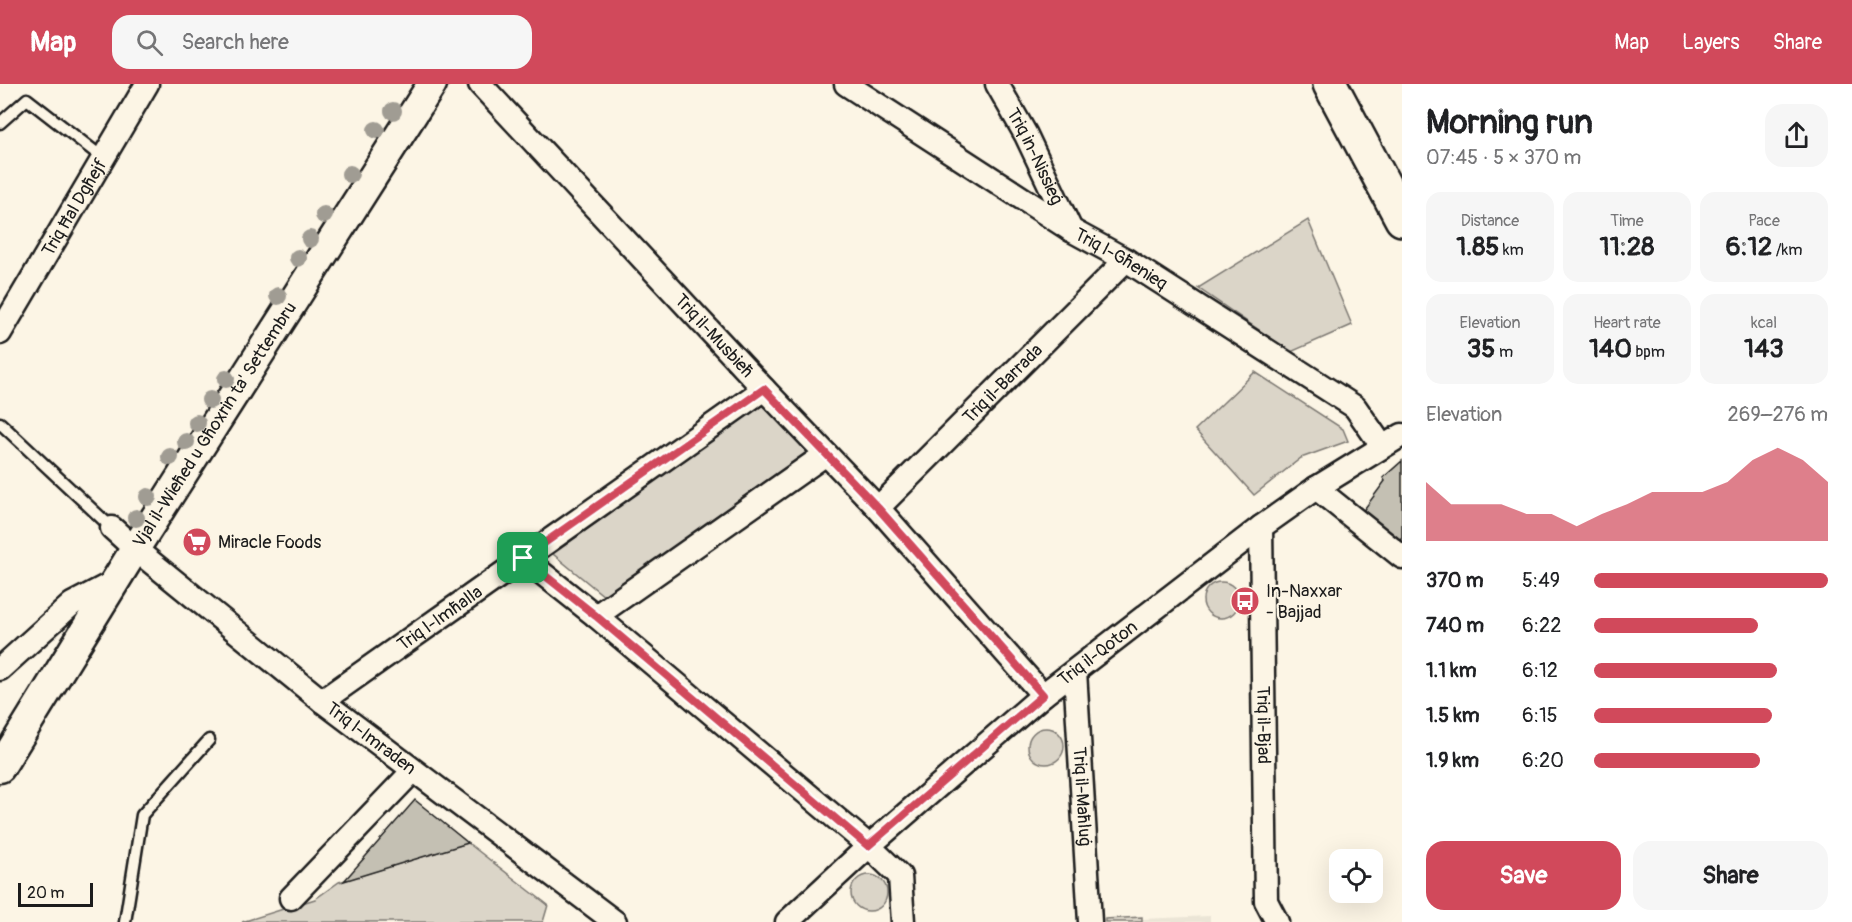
<!DOCTYPE html>
<html lang="en">
<head>
<meta charset="utf-8">
<style>
  :root { --surface:#fff; --page:#f6f6f6; --text:#202124; --muted:#757577; --accent:#d1495b }
  body { margin:0; font-family:Pangolin,sans-serif; background:var(--page); color:var(--text); height:100vh; display:flex; flex-direction:column; font-size:22px; white-space:nowrap }
  * { box-sizing:border-box; margin:0 }
  p { font-size:20px; color:var(--muted) }
  .icon { flex:none; width:33px; height:33px; fill:none; stroke:currentColor; stroke-width:2; stroke-linecap:round; stroke-linejoin:round }
  .map { position:relative; flex:1; overflow:hidden }
  .panel { display:flex; flex-direction:column; background:var(--surface); width:450px }
  .panel>* { flex:none }
  .controls { position:absolute; left:1329px; top:765px; display:grid; gap:12px }
  .controls a { display:grid; place-items:center; width:54px; height:54px; border-radius:12px; background:var(--surface); box-shadow:0 6px 24px #0002; font-size:30px }
  .scale { position:absolute; left:18px; bottom:15px; width:75px; box-sizing:border-box; padding-left:6px; border:3px solid #1c1c1c; border-top:0; font-size:16px; line-height:21px; white-space:nowrap; color:#1c1c1c; -webkit-text-stroke:4px #fcf5e5; paint-order:stroke }
  .pin { position:absolute; display:grid; place-items:center; width:51px; height:51px; color:#fff; margin:-26px; border-radius:12px; box-shadow:0 3px 9px #0006 }
  .round { display:grid; place-items:center; flex:none; width:63px; height:63px; border-radius:18px; background:var(--page) }
  .overview { display:flex; align-items:center; justify-content:space-between; height:102px; padding:0 24px }
  h1 { font-size:33px; font-weight:700; line-height:45px }
  .figures { display:grid; grid-template-columns:repeat(3,1fr); gap:9px; height:102px; padding:6px 24px }
  .figures div { display:grid; align-content:center; border-radius:15px; background:var(--page); text-align:center }
  .figures b { font-size:26px; font-weight:700 }
  .figures small { font-size:16px; font-weight:400 }
  .figures p { font-size:16px }
  .chart { height:168px; padding:12px 24px }
  .chart p { display:flex; justify-content:space-between }
  .chart svg { width:100%; height:108px; margin-top:6px; fill:var(--accent); opacity:.7 }
  .primary-button { display:flex; gap:12px; margin-top:auto; padding:12px 24px }
  .primary-button a { flex:1; height:69px; border-radius:18px; background:var(--accent); color:#fff; font-size:24px; font-weight:700; line-height:69px; text-align:center }
  .primary-button a+a { background:var(--page); color:var(--text) }
  ul { padding:0 24px; list-style:none; font-size:20px }
  li { display:grid; grid-template-columns:96px 72px 1fr; align-items:center; height:45px }
  li i { height:15px; border-radius:8px; background:var(--accent) }
  header { display:flex; align-items:center; gap:36px; box-sizing:border-box; height:84px; padding:0 30px; background:var(--accent); color:#fff }
  header strong { font-size:28px }
  nav { display:flex; gap:33px; margin-inline-start:auto; font-size:21px }
  .search { width:420px; height:54px; background:var(--page); display:flex; align-items:center; gap:15px; box-sizing:border-box; padding:0 21px; border-radius:18px; color:var(--muted); font-size:22px }
  main { display:flex; flex:1; min-height:0 }
  .map>svg:first-child { display:block }
</style>
</head>
<body>
<header>
<strong>Map</strong>
<div class="search"><svg class="icon" aria-label="search" viewBox="0 0 24 24"><circle cx="10" cy="10" r="6"/><path d="M15 15l6 6"/></svg>Search here</div>
<nav><a>Map</a><a>Layers</a><a>Share</a></nav>
</header>
<main>
<div class="map">
<svg width="1402" height="838" viewBox="0 0 1402 838">
  <rect width="100%" height="100%" fill="#fcf5e5"/>
  <filter id="ink" filterUnits="userSpaceOnUse"><feTurbulence type="fractalNoise" baseFrequency=".0167" numOctaves="2"/><feDisplacementMap in="SourceGraphic" scale="12" xChannelSelector="R" yChannelSelector="G"/><feConvolveMatrix kernelMatrix="1 2 1 2 8 2 1 2 1" color-interpolation-filters="sRGB"/></filter>
  <g filter="url(#ink)">
    <!-- built -->
    <polygon fill="#ebe5d6" points="1210,832 1210,838 1142,838 1142,835"/>
    <!-- green -->
    <g fill="#dbd5c8" stroke="#7c7872" stroke-width="1.5">
      <polygon points="1308,136 1352,241 1291,268 1198,204"/>
      <polygon points="1255,288 1343,345 1348,357 1301,374 1254,411 1195,346"/>
      <polygon points="765,317 812,364 604,512 553,470"/>
      <circle cx="1221" cy="516" r="18"/>
      <circle cx="1046" cy="662" r="18"/>
      <polygon points="468,759 548,821 543,838 242,838 315,815 339,798"/>
      <circle cx="869" cy="809" r="18"/>
      <polygon points="1142,833 1142,838 1105,838 1105,835"/>
    </g>
    <!-- building -->
    <g fill="#c4c0b3" stroke="#1c1c1c" stroke-width="1.5">
      <polygon points="1402,377 1402,461 1362,428 1385,397 1383,394"/>
      <polygon points="415,716 468,759 344,797"/>
    </g>
    <g fill="none" stroke-linecap="round" stroke-linejoin="round">
      <!-- service casing -->
      <g stroke="#1c1c1c" stroke-width="15">
        <g id="service">
          <polyline points="0,39 27,15 103,74"/>
          <polyline points="0,339 112,444"/>
          <polyline points="125,838 142,731 209,656"/>
        </g>
      </g>
      <!-- minor casing -->
      <g stroke="#1c1c1c" stroke-width="27">
        <g id="minor">
          <path id="s1" d="M480 0 764 305 878 424 1043 611"/>
          <path id="s2" d="M846 0 1071 146 1126 176 1355 323 1382 362"/>
          <path id="s3" d="M997 0 1026 51 1071 146"/>
          <path id="s4" d="M0 249 147 0"/>
          <polyline points="1316,404 1402,473"/>
          <path id="s5" d="M878 424 1126 176"/>
          <path id="s6" d="M1261 443 1266 817 1277 838"/>
          <path id="s7" d="M112 444 135 465 322 617 615 838"/>
          <polyline points="523,474 596,532 869,762 900,792 903,838"/>
          <polyline points="596,532 826,370"/>
          <polyline points="0,585 72,520 116,497"/>
          <path id="s8" d="M1075 587 1090 838"/>
          <path id="s9" d="M322 617 764 305"/>
          <polyline points="291,814 413,687"/>
          <path id="s10" d="M787 838 869 762 1043 611 1261 443 1316 404 1402 351"/>
        </g>
      </g>
      <!-- tertiary casing -->
      <g stroke="#1c1c1c" stroke-width="33">
        <g id="tertiary">
          <path id="s11" d="M0 684 135 465 432 0"/>
        </g>
      </g>
      <!-- primary casing -->
      <g stroke="#1c1c1c" stroke-width="38">
        <polyline id="primary" points="1330,0 1402,135"/>
      </g>
      <!-- service -->
      <use href="#service" stroke="#fcf5e5" stroke-width="10"/>
      <!-- minor -->
      <use href="#minor" stroke="#fcf5e5" stroke-width="22"/>
      <!-- tertiary -->
      <use href="#tertiary" stroke="#fcf5e5" stroke-width="28"/>
      <!-- primary -->
      <use href="#primary" stroke="#fcf5e5" stroke-width="33"/>
    </g>
    <!-- trees -->
    <g fill="#a09c93">
      <circle cx="393" cy="27" r="9"/>
      <circle cx="376" cy="46" r="9"/>
      <circle cx="350" cy="90" r="9"/>
      <circle cx="324" cy="131" r="9"/>
      <circle cx="310" cy="155" r="9"/>
      <circle cx="298" cy="174" r="9"/>
      <circle cx="278" cy="212" r="9"/>
      <circle cx="226" cy="295" r="9"/>
      <circle cx="210" cy="316" r="9"/>
      <circle cx="197" cy="339" r="9"/>
      <circle cx="186" cy="358" r="9"/>
      <circle cx="170" cy="373" r="9"/>
      <circle cx="148" cy="413" r="9"/>
      <circle cx="136" cy="434" r="9"/>
    </g>
  </g>
  <g fill="none" stroke-linecap="round" stroke-linejoin="round" filter="url(#ink)">
    <!-- route casing -->
    <g stroke="#fff" stroke-width="12">
      <polygon id="route" points="764,305 878,424 1043,611 868,762 596,532 523,474"/>
    </g>
    <!-- route -->
    <use href="#route" stroke="#d1495b" stroke-width="8"/>
  </g>
  <!-- icons -->
  <defs>
    <g id="supermarket-disc" transform="scale(1.5)"><circle r="9.5" fill="#d1495b" stroke="#fcf5e5"/><path d="M-6-5.5h2.5l.6 2H6L4.5 2H-2.5L-4.4-4H-6ZM-1.5 3.2a1.3 1.3 0 1 0 .1 0ZM3 3.2a1.3 1.3 0 1 0 .1 0Z" fill="#fff"/></g>
    <g id="bus-disc" transform="scale(1.5)"><circle r="9.5" fill="#d1495b" stroke="#fcf5e5"/><path d="M-5-6H5V4H4V6H2V4H-2V6H-4V4H-5ZM-3.5-4V0h7V-4ZM-3.5 1.2v1.5H-2V1.2ZM2 1.2v1.5H3.5V1.2Z" fill="#fff"/></g>
  </defs>
  <g fill-rule="evenodd">
    <use href="#supermarket-disc" x="197" y="458"/>
    <use href="#bus-disc" x="1245" y="517"/>
  </g>
  <g text-anchor="middle" stroke-width="4.5" stroke-linejoin="round" paint-order="stroke">
    <!-- street labels -->
    <g font-size="18" fill="#1c1c1c" stroke="#fcf5e5">
      <text dy="6" stroke="none"><textPath href="#s3" startOffset="82">Triq in-Nissieġ</textPath></text>
      <text dy="6" stroke="none"><textPath href="#s4" startOffset="146">Triq Ħal Dgħejf</textPath></text>
      <text dy="6" stroke="none"><textPath href="#s2" startOffset="326">Triq l-Għenieq</textPath></text>
      <text dy="6" stroke="none"><textPath href="#s1" startOffset="344">Triq il-Musbieħ</textPath></text>
      <text dy="6" stroke="none"><textPath href="#s5" startOffset="176">Triq il-Barrada</textPath></text>
      <text dy="6" stroke="none"><textPath href="#s11" startOffset="405">Vjal il-Wieħed u Għoxrin ta' Settembru</textPath></text>
      <text dy="6" stroke="none"><textPath href="#s9" startOffset="144">Triq l-Imħalla</textPath></text>
      <text dy="6" stroke="none"><textPath href="#s10" startOffset="411">Triq il-Qoton</textPath></text>
      <text dy="6" stroke="none"><textPath href="#s6" startOffset="198">Triq il-Bjad</textPath></text>
      <text dy="6" stroke="none"><textPath href="#s7" startOffset="334">Triq l-Imraden</textPath></text>
      <text dy="6" stroke="none"><textPath href="#s8" startOffset="126">Triq il-Maħluġ</textPath></text>
    </g>
    <!-- poi labels -->
    <g font-size="18" fill="#1c1c1c" stroke="#fcf5e5" text-anchor="start">
      <text x="218" y="464">Miracle Foods</text>
      <text x="1266" y="513">In-Naxxar<tspan x="1266" dy="21">- Bajjad</tspan></text>
    </g>
  </g>
</svg>
<div class="controls">
<a><svg class="icon" aria-label="locate" viewBox="0 0 24 24"><circle cx="12" cy="12" r="6"/><path d="M12 2v4M12 18v4M2 12h4M18 12h4"/></svg></a>
</div>
<div class="scale">20 m</div>
<div class="pin" style="left:523px;top:474px;background:#1e9e55"><svg class="icon" aria-label="arrive" viewBox="0 0 24 24"><path d="M6 21V4h12l-3 4 3 4H6"/></svg></div>
</div>
<section class="panel">
<div class="overview"><div><h1>Morning run</h1><p>07:45 · 5 × 370 m</p></div><a class="round"><svg class="icon" aria-label="share" viewBox="0 0 24 24"><path d="M12 15V3M7 8l5-5 5 5M5 13v7h14v-7"/></svg></a></div>
<div class="figures">
<div><p>Distance</p><b>1.85<small> km</small></b></div>
<div><p>Time</p><b>11:28</b></div>
<div><p>Pace</p><b>6:12<small> /km</small></b></div>
</div>
<div class="figures">
<div><p>Elevation</p><b>35<small> m</small></b></div>
<div><p>Heart rate</p><b>140<small> bpm</small></b></div>
<div><p>kcal</p><b>143</b></div>
</div>
<div class="chart"><p><span>Elevation</span>269–276 m</p>
<svg viewBox="0 0 160 44" preserveAspectRatio="none"><path d="M0 44V20L10 29L20 29L30 29L40 33L50 33L60 38L70 33L80 29L90 24L100 24L110 24L120 20L130 11L140 6L150 11L160 20V44z"/></svg>
</div>
<ul>
<li><b>370 m</b>5:49<i style="width:100%"></i></li>
<li><b>740 m</b>6:22<i style="width:70%"></i></li>
<li><b>1.1 km</b>6:12<i style="width:78%"></i></li>
<li><b>1.5 km</b>6:15<i style="width:76%"></i></li>
<li><b>1.9 km</b>6:20<i style="width:71%"></i></li>
</ul>
<div class="primary-button"><a>Save</a><a>Share</a></div>
</section>
</main>
</body>
</html>
